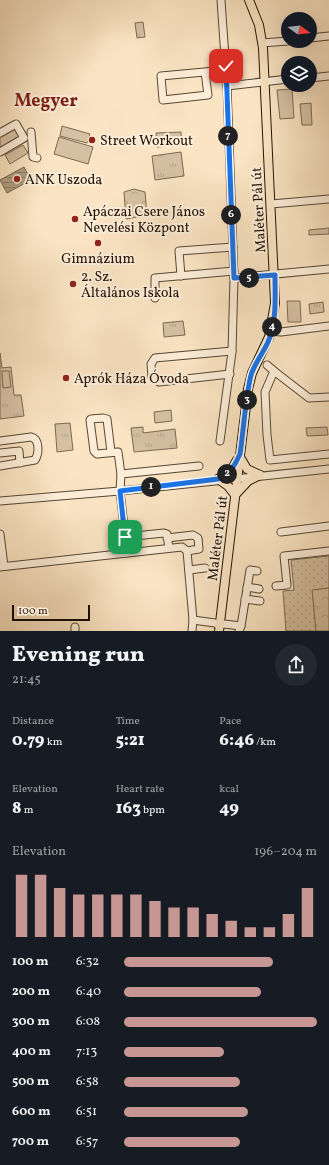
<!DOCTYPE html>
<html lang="en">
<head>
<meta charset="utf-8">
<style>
  :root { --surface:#171b24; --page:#242831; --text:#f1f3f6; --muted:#9ea1a6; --accent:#c59692 }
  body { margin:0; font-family:Vollkorn,serif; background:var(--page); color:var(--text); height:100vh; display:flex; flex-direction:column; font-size:15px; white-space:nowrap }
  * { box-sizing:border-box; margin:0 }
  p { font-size:13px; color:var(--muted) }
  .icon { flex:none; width:22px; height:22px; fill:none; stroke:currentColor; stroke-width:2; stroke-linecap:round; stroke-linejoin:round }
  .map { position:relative; height:631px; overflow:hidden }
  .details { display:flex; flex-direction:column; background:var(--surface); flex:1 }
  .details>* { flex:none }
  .needle { width:26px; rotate:104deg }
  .buttons { position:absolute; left:281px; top:12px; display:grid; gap:8px }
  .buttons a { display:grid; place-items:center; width:36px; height:36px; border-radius:50%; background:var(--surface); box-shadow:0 4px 16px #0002; font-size:20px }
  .scale { position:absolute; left:12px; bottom:10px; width:78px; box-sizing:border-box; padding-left:4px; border:2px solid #201303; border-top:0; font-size:11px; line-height:14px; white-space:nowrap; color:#201303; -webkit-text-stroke:3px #fcedd8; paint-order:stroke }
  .pin { position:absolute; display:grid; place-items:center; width:34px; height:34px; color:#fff; margin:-17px; border-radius:8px; box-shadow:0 2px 6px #0006 }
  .km { position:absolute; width:20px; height:20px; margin:-10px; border-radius:50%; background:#222; color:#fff; font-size:11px; line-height:20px; text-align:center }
  .round { display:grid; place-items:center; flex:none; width:42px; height:42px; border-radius:21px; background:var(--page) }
  .summary { display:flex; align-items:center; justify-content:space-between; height:68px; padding:0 12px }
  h1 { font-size:22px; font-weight:800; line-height:30px }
  .metrics { display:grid; grid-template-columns:repeat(3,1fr); gap:6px; height:68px; padding:4px 12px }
  .metrics div { display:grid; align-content:center }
  .metrics b { font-size:17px; font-weight:800 }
  .metrics small { font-size:11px; font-weight:400 }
  .metrics p { font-size:11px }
  .chart { height:112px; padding:8px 12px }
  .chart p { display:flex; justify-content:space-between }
  .chart svg { width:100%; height:72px; margin-top:4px; stroke:var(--accent); stroke-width:6 }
  ul { padding:0 12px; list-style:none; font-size:13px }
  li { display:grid; grid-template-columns:64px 48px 1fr; align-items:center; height:30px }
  li i { height:10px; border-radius:5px; background:var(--accent) }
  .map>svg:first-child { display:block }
</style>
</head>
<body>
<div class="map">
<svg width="329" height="631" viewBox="0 0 329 631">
  <defs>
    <pattern id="grass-dots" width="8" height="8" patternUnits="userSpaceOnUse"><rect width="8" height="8" fill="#d5c0a2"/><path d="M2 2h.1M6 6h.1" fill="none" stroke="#b7a48a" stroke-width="1.8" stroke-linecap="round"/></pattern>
    <pattern id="forest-crowns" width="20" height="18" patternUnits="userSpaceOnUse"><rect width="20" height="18" fill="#d5c0a2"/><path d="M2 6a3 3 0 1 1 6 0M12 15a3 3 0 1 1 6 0" fill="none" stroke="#b7a48a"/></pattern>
    <pattern id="park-tufts" width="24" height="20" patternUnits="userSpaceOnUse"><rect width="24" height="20" fill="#d5c0a2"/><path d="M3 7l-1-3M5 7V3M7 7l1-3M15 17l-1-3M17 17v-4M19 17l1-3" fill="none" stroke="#b7a48a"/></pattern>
    <pattern id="water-rules" width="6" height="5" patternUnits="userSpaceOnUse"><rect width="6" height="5" fill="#b09d82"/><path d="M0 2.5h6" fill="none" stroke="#8f7f68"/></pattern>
  </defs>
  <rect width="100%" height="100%" fill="#fae4c3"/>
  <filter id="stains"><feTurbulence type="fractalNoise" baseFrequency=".005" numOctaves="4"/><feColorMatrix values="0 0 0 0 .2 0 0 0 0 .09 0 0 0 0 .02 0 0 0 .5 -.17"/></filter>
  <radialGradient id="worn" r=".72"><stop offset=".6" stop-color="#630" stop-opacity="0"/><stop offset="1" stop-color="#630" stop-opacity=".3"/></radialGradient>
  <!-- grass -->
  <polygon fill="url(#grass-dots)" stroke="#7a6a52" points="329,556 329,631 286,631 283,591 294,590 291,560"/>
  <!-- forest -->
  <g fill="url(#forest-crowns)" stroke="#7a6a52">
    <polygon points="134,189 145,192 147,215 126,219 124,192"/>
    <polygon points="329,588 329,631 316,631 312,590"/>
  </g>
  <!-- park -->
  <g fill="url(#park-tufts)" stroke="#7a6a52">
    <polygon points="143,22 145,37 137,38 135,23"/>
    <polygon points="181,152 184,176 155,180 152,156"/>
    <polygon points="329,228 329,234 309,235 309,230"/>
    <polygon points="323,302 324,312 310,314 309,304"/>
    <polygon points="183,321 185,335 164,337 163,323"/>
    <polygon points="0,353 2,368 11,367 14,395 21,395 24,416 0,419"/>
    <polygon points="70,423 73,450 57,452 55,424"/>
    <polygon points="143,427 143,433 175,429 177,448 134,452 131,428"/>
    <polygon points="327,427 328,435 307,436 306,428"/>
  </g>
  <!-- pitch -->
  <g fill="#d5c0a2" stroke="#7a6a52">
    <polygon points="292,89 294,118 280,119 277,90"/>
    <polygon points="311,103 312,125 302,125 300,104"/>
    <polygon points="16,126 22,138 0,150 0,134"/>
    <polygon points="62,126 90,134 87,143 60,136"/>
    <polygon points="181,132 182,145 157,147 156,133"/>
    <polygon points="59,137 93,147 88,164 54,154"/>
    <polygon points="23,145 28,153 10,164 5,155"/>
    <polygon points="287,301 300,301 301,322 288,322"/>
    <polygon points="2,371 9,371 11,387 3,388"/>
    <polygon points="171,410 172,421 155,423 154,412"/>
  </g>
  <!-- water -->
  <polygon fill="url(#water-rules)" stroke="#76664f" points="24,167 31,180 7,193 0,180"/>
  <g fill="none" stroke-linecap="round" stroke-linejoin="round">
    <!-- minor casing -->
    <g stroke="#564733" stroke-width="9">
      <g id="minor">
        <polyline points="310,38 329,36"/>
        <polyline points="262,43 288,41"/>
        <polyline points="205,72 208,95 163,100 161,76 226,70"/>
        <polyline points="310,78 329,76"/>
        <polyline points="227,86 288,79"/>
        <polyline points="31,132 33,157 37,158"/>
        <polyline points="0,133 16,124 24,138 0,152"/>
        <polyline points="271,204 329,199"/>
        <polyline points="181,276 179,251 233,247"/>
        <polyline points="234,278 329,269"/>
        <polyline points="155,298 155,278 234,271"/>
        <polyline points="271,331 281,332 329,326"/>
        <polyline points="267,365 274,371"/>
        <polyline points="230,374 159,382 152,377 151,364 155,358 232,351"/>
        <polyline points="329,397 309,398 274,371 265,392 267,435 270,460 329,454"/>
        <path d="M0 441 31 437C40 439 39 454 35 460L0 466"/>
        <polyline points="220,441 232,352 234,278 227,86 221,0"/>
        <polyline points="111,452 107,419 103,418 91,419 90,420 94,451 97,454 118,452 121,474 120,491 127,553"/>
        <polyline points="0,453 19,451 20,463"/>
        <polyline points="121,474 199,466"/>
        <polyline points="0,501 120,491 329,469"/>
        <polyline points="281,532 329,526"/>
        <polyline points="0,534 4,566"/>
        <polyline points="125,537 164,533 167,534 169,548"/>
        <polyline points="167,538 193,535 198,538 199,549 187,551"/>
        <polyline points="0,567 182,547 187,551 193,620 192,631"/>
        <polyline points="189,570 205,568"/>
        <polyline points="276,586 287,585 284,556 329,551"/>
        <polyline points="247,587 259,589"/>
        <polyline points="245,599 260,601"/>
        <polyline points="193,620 215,623 219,625 224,624 241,626"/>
        <polyline points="75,631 75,627"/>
        <polyline points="239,631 241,626 250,570 257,571"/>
      </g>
    </g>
    <!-- major casing -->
    <g stroke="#201303" stroke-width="10">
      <g id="major">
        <polyline points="240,457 247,469 260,475"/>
        <polyline points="218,479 232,469 237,460"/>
        <polyline points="218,479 228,486 235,495"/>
        <polyline points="235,495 248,481 260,475"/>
        <polyline points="219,631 248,389 252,373 269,337 275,303 263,48 259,25 249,0"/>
      </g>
    </g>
    <!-- minor -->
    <use href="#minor" stroke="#fcedd8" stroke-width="7"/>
    <!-- major -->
    <use href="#major" stroke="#fae4c3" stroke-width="8"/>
  </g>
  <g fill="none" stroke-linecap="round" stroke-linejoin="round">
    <!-- route casing -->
    <g stroke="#fff" stroke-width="8">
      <path id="route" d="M125 537 120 491 218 479 232 469 236 462 240 454C244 428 245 400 251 375 255 363 263 353 268 342 277 321 275 297 275 275L234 278 226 66"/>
    </g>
    <!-- route -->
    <use href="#route" stroke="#1a73e8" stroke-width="5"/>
  </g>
  <!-- markers -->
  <g fill="#8f2418" stroke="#fcedd8" stroke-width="1.5">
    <circle cx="92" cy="140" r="4"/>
    <circle cx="17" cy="179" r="4"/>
    <circle cx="75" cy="219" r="4"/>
    <circle cx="98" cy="243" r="4"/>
    <circle cx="73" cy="284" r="4"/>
    <circle cx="66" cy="378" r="4"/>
  </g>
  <g text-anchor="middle" stroke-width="4" stroke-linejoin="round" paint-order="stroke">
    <!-- poi labels -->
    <g font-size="14" fill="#201303" stroke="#fcedd8" text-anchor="start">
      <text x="100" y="145">Street Workout</text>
      <text x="25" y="184">ANK Uszoda</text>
      <text x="83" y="216">Apáczai Csere János<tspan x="83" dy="16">Nevelési Központ</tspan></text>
      <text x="98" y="263" text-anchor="middle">Gimnázium</text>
      <text x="81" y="281">2. Sz.<tspan x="81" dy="16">Általános Iskola</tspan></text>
      <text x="74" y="383">Aprók Háza Óvoda</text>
    </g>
    <!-- street labels -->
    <g font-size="14" fill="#201303" stroke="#fcedd8">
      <text transform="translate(258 210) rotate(-93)" y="5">Maléter Pál út</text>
      <text transform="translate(217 538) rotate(-83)" y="5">Maléter Pál út</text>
    </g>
    <!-- district labels -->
    <g font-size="18" font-weight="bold" fill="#7a1f14" stroke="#fcedd8">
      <text x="46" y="106">Megyer</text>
    </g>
  </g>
  <rect width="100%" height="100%" filter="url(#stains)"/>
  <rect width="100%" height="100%" fill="url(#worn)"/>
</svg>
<div class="buttons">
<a><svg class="needle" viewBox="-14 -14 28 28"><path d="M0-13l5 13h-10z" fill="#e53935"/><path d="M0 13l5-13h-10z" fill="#9ea1a6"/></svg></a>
<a><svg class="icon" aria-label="layers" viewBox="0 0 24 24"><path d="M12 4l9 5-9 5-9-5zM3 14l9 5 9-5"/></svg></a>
</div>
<div class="scale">100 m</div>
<div class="pin" style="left:125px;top:537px;background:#1e9e55"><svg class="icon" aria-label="arrive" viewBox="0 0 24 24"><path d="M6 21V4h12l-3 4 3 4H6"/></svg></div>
<div class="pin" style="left:226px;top:66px;background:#d93025"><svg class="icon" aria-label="check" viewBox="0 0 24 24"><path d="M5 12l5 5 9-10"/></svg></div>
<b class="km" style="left:151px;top:487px">1</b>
<b class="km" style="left:227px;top:474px">2</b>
<b class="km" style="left:247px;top:400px">3</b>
<b class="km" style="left:272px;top:327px">4</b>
<b class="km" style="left:249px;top:278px">5</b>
<b class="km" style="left:231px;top:215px">6</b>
<b class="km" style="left:228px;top:136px">7</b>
</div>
<section class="details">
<div class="summary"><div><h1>Evening run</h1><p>21:45</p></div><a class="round"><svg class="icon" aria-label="share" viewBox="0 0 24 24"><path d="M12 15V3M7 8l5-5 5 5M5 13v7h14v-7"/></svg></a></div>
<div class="metrics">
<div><p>Distance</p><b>0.79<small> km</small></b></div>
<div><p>Time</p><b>5:21</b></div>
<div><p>Pace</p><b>6:46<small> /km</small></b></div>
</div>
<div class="metrics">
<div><p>Elevation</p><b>8<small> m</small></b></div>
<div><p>Heart rate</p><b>163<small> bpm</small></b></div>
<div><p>kcal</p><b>49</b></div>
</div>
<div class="chart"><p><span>Elevation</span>196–204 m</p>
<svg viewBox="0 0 160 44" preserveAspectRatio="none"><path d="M5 44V6M15 44V6M25 44V14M35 44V18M45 44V18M55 44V18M65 44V18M75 44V22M85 44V26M95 44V26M105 44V30M115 44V34M125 44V38M135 44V38M145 44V30M155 44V14"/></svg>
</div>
<ul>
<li><b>100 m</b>6:32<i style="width:77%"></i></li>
<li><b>200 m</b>6:40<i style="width:71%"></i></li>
<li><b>300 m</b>6:08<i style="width:100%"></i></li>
<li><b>400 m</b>7:13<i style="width:52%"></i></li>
<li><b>500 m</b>6:58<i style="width:60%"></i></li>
<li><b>600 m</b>6:51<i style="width:64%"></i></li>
<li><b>700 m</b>6:57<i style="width:60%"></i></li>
</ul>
</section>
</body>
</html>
